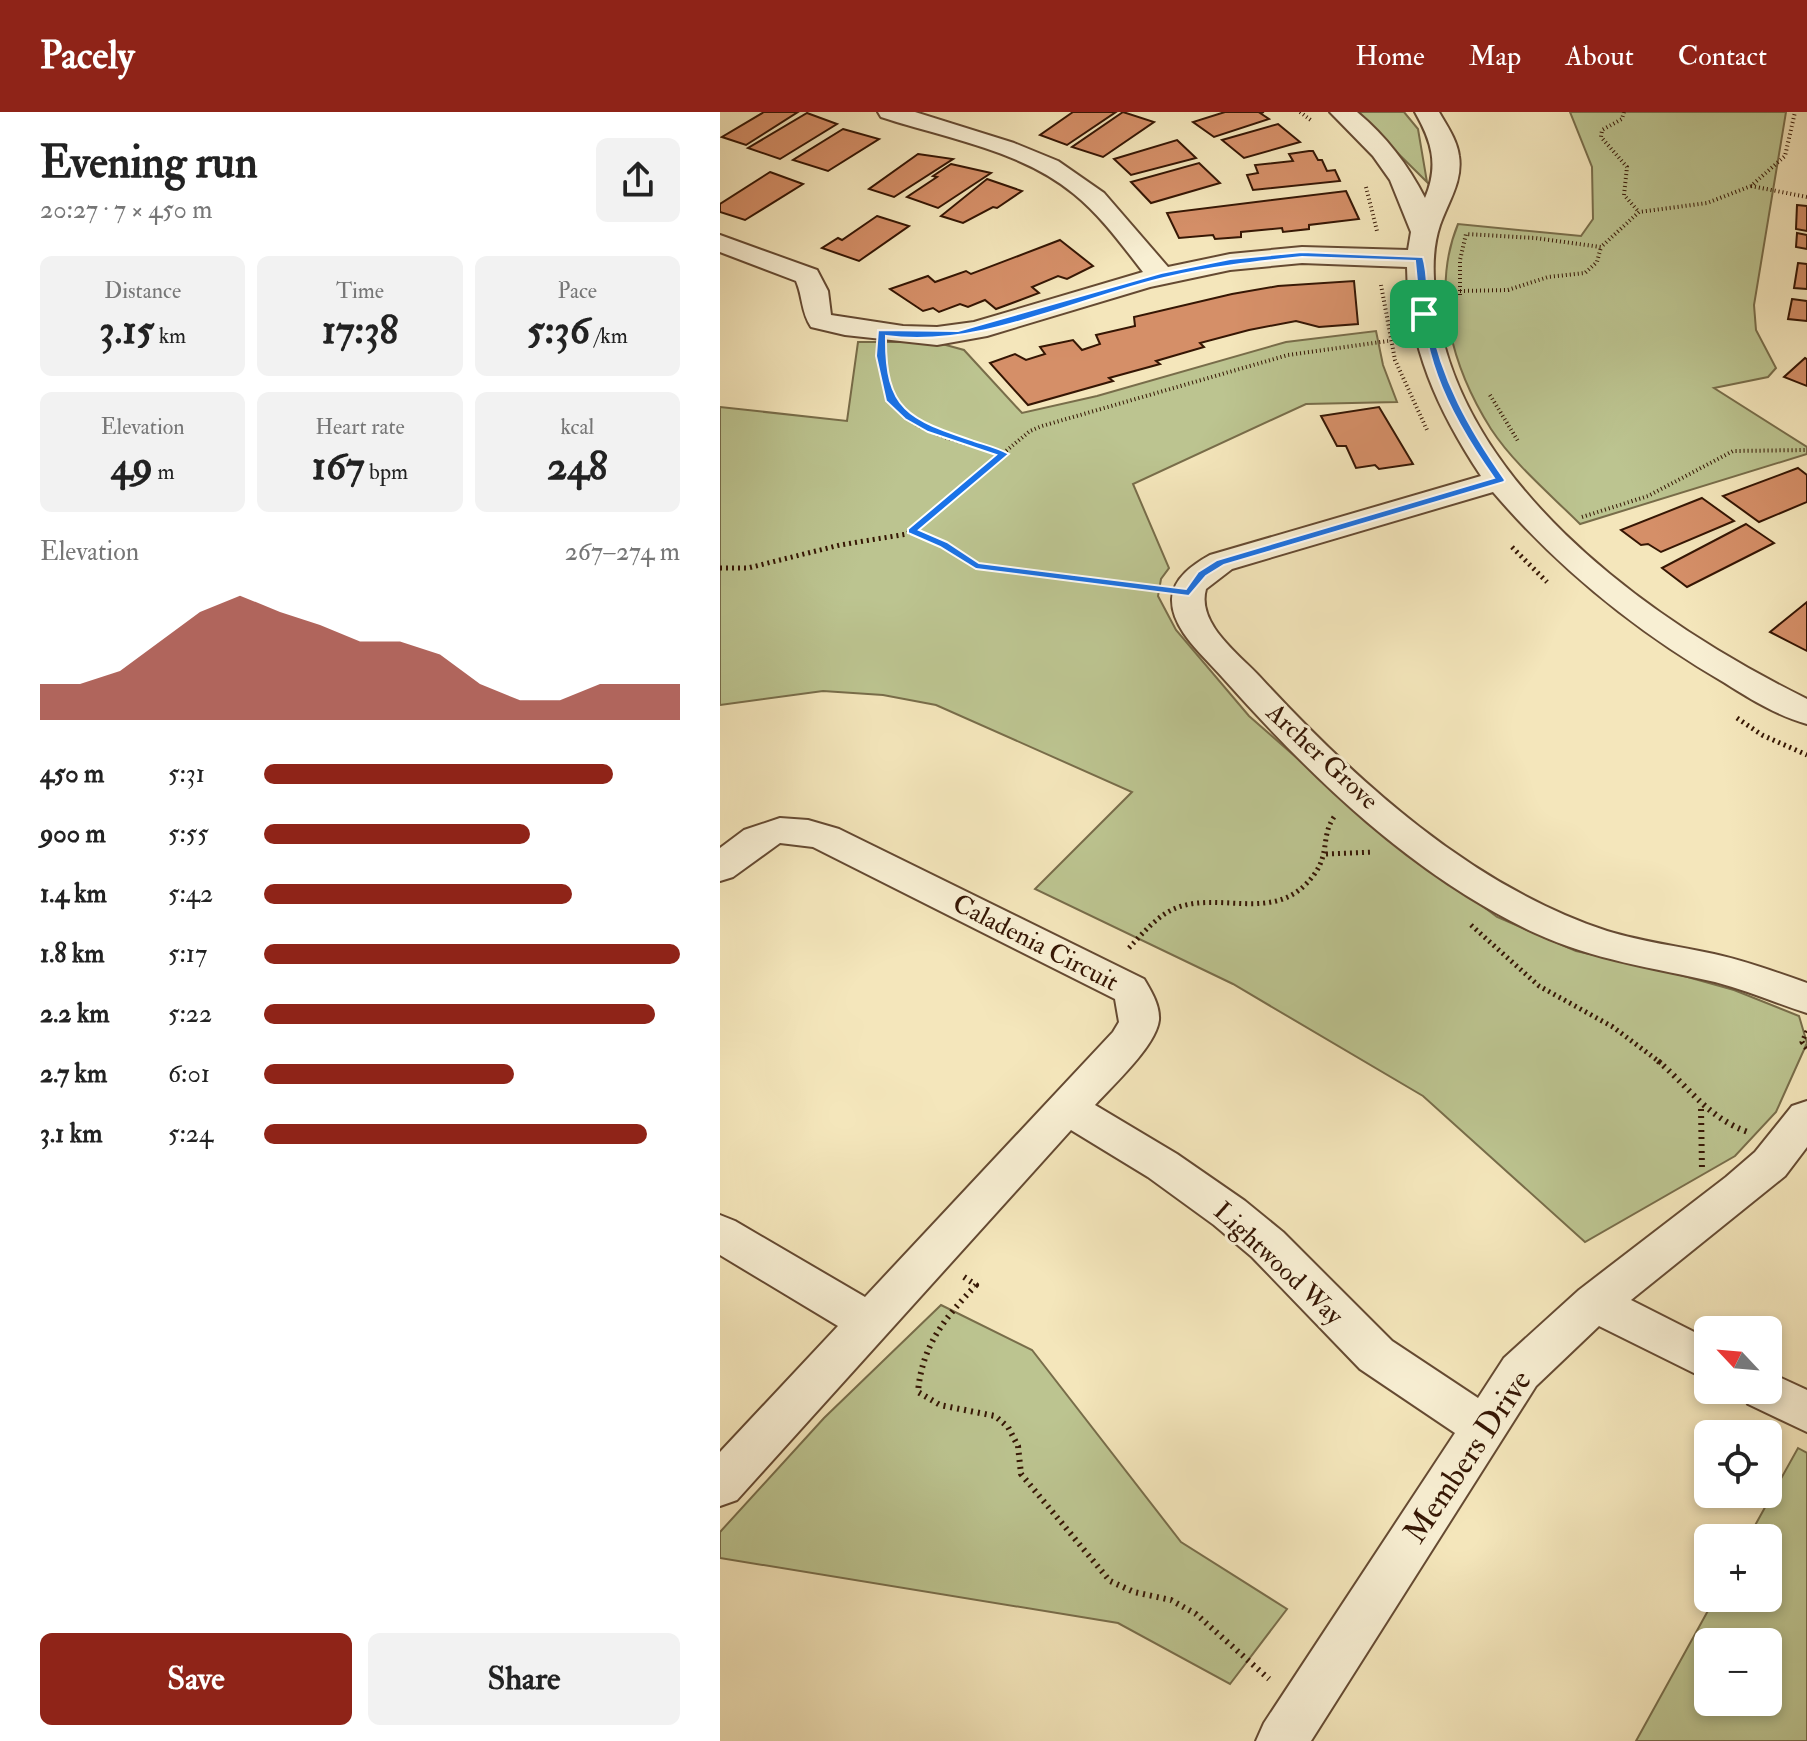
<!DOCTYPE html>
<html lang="en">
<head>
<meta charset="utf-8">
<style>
  :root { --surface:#fff; --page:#f2f2f2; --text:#222; --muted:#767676; --accent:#8f2418 }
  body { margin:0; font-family:"IM FELL Double Pica",serif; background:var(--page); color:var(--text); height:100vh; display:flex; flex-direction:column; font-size:30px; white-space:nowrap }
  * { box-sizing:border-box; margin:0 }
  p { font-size:26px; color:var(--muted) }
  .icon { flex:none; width:44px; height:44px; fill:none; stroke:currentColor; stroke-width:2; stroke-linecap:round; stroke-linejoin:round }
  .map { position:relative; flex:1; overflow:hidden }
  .side { display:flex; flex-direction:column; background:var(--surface); width:720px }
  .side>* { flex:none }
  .needle { width:52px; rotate:296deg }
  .buttons { position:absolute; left:974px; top:1204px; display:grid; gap:16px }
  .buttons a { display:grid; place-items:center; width:88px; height:88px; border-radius:12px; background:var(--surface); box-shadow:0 4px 12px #0003; font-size:40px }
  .pin { position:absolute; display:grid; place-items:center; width:68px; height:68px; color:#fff; margin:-34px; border-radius:16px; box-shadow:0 4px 12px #0006 }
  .round { display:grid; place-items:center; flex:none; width:84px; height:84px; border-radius:12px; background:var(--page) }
  .overview { display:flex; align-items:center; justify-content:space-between; height:136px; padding:0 40px }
  h1 { font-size:44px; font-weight:800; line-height:60px }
  .figures { display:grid; grid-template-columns:repeat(3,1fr); gap:12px; height:136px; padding:8px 40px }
  .figures div { display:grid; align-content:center; border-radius:12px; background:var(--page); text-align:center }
  .figures b { font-size:40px; font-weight:800 }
  .figures small { font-size:22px; font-weight:400 }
  .figures p { font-size:22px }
  .chart { height:224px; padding:16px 40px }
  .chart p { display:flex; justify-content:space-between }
  .chart svg { width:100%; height:144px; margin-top:8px; fill:var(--accent); opacity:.7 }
  .button { display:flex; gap:16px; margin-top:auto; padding:16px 40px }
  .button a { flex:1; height:92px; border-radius:12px; background:var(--accent); color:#fff; font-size:32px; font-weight:800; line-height:92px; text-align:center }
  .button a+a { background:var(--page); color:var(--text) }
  ul { padding:0 40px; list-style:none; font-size:26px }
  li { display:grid; grid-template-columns:128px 96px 1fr; align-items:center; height:60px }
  li i { height:20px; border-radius:10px; background:var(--accent) }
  header { display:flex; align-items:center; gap:48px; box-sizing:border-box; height:112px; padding:0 40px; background:var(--accent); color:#fff }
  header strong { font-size:38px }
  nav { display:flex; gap:44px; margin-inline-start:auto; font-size:28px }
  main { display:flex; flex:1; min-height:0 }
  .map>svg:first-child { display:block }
</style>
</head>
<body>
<header>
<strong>Pacely</strong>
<nav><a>Home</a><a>Map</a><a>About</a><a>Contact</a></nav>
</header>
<main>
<section class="side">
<div class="overview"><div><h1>Evening run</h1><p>20:27 · 7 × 450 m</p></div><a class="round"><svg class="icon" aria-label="share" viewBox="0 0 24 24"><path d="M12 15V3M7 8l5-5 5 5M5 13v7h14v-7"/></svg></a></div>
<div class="figures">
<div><p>Distance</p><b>3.15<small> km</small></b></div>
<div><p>Time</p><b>17:38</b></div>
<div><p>Pace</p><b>5:36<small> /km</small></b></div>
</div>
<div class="figures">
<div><p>Elevation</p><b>49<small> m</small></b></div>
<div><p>Heart rate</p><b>167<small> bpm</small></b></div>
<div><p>kcal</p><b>248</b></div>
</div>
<div class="chart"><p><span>Elevation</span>267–274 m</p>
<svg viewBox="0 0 160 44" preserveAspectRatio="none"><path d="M0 44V33L10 33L20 29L30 20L40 11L50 6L60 11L70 15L80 20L90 20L100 24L110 33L120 38L130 38L140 33L150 33L160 33V44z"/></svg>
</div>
<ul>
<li><b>450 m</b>5:31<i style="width:84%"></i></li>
<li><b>900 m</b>5:55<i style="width:64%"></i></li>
<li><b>1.4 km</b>5:42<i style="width:74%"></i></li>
<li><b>1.8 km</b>5:17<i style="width:100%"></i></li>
<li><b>2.2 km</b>5:22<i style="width:94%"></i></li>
<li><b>2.7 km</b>6:01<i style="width:60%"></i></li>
<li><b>3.1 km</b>5:24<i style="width:92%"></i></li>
</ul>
<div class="button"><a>Save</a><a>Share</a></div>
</section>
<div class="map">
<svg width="1087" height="1629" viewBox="0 0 1087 1629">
  <rect width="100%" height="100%" fill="#f4e6bb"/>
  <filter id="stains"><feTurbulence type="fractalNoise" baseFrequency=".0025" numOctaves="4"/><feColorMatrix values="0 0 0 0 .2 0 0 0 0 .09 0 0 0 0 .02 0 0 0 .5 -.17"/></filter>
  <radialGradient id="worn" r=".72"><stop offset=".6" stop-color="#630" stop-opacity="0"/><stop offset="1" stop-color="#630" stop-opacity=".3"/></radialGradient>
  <!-- green -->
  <g fill="#bcc490" stroke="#786d4a" stroke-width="2" fill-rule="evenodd">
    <polygon points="636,0 684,0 698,17 707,70"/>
    <path d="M850 0H1066L1034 193 1036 218 1056 256 1048 265 994 276 1087 335V342L860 412C830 382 794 352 771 317 733 257 710 180 738 112L861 124 873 107 872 55Z"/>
    <polygon points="656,219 663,253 677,290 586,292 413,372 449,456 441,467 438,484 456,518 529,604 643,704 777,805 856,839 939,857 1014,878 1079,904 1087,931 1056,1000 1015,1044 865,1130 703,984 513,872 315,777 412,680 216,593 163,583 103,579 0,593 0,295 127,309 138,230 215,230 244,238 302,301 377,284 566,230"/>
    <polygon points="221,1193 312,1238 461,1430 567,1497 510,1572 398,1511 0,1446 0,1420 104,1306"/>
    <path d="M1078 1336 1087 1341V1629H916L995 1486H1048V1426H1028ZM1048 1530V1590H988V1530Z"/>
  </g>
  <!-- building -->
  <g fill="#d58f68" stroke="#351604" stroke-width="2">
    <polygon points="44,0 78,0 26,33 2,25"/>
    <polygon points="353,0 396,0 347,33 320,23"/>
    <polygon points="403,0 434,10 383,45 352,35"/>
    <polygon points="505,0 544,0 540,1 549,7 494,25 473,10"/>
    <polygon points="87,1 117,12 60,47 28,36"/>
    <polygon points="558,12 580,30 524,46 502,28"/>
    <polygon points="123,17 159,27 108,59 73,48"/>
    <polygon points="457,28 476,46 411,63 394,47"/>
    <polygon points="589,39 593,39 598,48 602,48 607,59 615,58 620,69 533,78 527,63 538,61 535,53 573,49 569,42"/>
    <polygon points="198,42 233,47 174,85 149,77"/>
    <polygon points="479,51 500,71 431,91 411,70"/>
    <polygon points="231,52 271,61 218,96 187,85 217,65 213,64"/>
    <polygon points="50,60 83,72 25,108 0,100 0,92"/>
    <polygon points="267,67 302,79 277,96 273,95 243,111 221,104"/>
    <polygon points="626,79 639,107 589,113 589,117 563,120 562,116 521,120 521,125 495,127 493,123 459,126 447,101"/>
    <polygon points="1077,93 1087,94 1087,119 1076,117"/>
    <polygon points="157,104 189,114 139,149 102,136 118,126 122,128"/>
    <polygon points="1077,121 1087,123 1087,137 1076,135"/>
    <polygon points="340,128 373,154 347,167 338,164 312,175 319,181 276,197 265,188 248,195 240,192 219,200 213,196 203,199 170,177 208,164 215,170 246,159 251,162"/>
    <polygon points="1078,151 1087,152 1087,177 1074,176"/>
    <polygon points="634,169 638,212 599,215 576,209 529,218 480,231 484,235 436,249 440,252 389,266 393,269 308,293 270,251 295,242 306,248 325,242 320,235 353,228 362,238 380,232 376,223 415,214 414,205 512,182 558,174"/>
    <polygon points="1072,187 1087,189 1087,209 1068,207"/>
    <polygon points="1085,246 1087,247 1087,274 1064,265"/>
    <polygon points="659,295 693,352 659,357 655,353 636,356 626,334 617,334 601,304"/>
    <polygon points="1078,356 1087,363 1087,390 1039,410 1003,384"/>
    <polygon points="982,386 1014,409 941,440 928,432 921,433 901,418"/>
    <polygon points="1026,412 1054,431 967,475 942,456"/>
    <polygon points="1087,490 1087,539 1050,520"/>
  </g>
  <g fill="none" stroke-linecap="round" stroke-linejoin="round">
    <!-- street casing -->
    <g stroke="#654a32" stroke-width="4">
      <g id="street">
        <path d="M158 0H195L294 31 338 49 384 81 448 155 510 142 582 135 688 138 691 120 670 68 653 44 610 0H637C666 24 688 53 705 86 719 53 712 30 695 0H719C727 14 737 28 739 44 743 69 728 90 720 113 714 131 713 148 714 167 722 363 928 508 1087 587V612C1058 604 1030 587 1005 571 917 520 839 457 773 380L512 457 486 477C476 512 520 543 541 566 636 669 751 774 887 819 922 830 958 834 994 842 1026 849 1056 860 1087 871V901C1056 891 1026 878 995 870 934 856 873 848 815 821 693 764 592 666 503 566 485 545 451 518 452 487 453 466 474 452 490 443L761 364C718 299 688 234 687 155L582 151 510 158 430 175 267 224 217 233 125 223 91 215C81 200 83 185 76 169L0 140V123L97 158 108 179 111 203 183 214 217 215 254 210 423 160C402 133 381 104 354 82 301 38 225 26 161 5Z"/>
        <path d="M60 706 88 708 119 717 424 867C431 879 440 893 439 908 436 934 393 973 375 993L457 1042 525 1089 563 1120 672 1229 758 1286 784 1246 859 1178 1006 1065 1035 1040 1072 994 1087 989V1035L1065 1064 911 1188 988 1227V1268L879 1214 816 1274 591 1629H536L544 1611 735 1321 640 1257 532 1145 494 1113 428 1065 351 1018 17 1388 0 1394V1340L118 1214 0 1143V1103L15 1109 145 1185 393 920 399 910 395 887 93 735 60 731 13 765 0 769V736L24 718Z"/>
        <polygon points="1048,1260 1087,1278 1087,1320 1028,1292 1021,1278 1048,1278"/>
      </g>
    </g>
    <!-- path-far2 -->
    <g stroke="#351604" stroke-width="4" stroke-dasharray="1 3" stroke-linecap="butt">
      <polyline points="580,0 592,9"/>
      <polyline points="904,0 902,7 882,18 881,25 907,55 904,83 919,100"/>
      <polyline points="1031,74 1087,85"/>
      <polyline points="646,75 657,119"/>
      <polyline points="661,173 675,248 707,318"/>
      <polyline points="740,179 788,178 828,165 865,161 877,150 881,135"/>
      <polyline points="740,183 740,148 746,122 815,126 881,135 919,100 987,91 1031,74 1065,44 1075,0"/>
      <path d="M161 245C163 257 163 271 168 282 185 322 246 330 282 342"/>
      <polyline points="770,283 798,329"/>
      <polyline points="862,405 928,384 1013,339 1087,338"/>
      <polyline points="191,418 310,319 322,314 568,243 668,229"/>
    </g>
    <!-- path-far1 -->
    <g stroke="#351604" stroke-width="5" stroke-dasharray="2 4" stroke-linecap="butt">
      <polyline points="192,419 223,432 256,454 436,477"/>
      <polyline points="792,435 827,470"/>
      <polyline points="0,456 28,456 120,433 187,422 194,416"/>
      <polyline points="1017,606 1042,623 1087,643"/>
      <polyline points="606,742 653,740"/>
      <polyline points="751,813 819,874 893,915 941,951"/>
      <path d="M409 836C424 820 440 800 462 794 503 782 552 807 586 772 613 745 599 727 614 705"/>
      <polyline points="1087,919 1082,930 1087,937"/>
    </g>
    <!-- path -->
    <g stroke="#351604" stroke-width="6" stroke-dasharray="2 5" stroke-linecap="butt">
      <path d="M938 949C969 975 988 1006 1028 1020"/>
      <polyline points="981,997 982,1059"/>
      <path d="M244 1165 256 1173C225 1206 202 1233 198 1280L220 1293 275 1304 288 1315 298 1334 301 1362 390 1469 414 1480 451 1488 476 1502 549 1567"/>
    </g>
    <!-- street -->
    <use href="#street" fill="#f8efd3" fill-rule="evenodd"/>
  </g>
  <!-- route -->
  <path fill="#1a73e8" stroke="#fff" stroke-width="2" fill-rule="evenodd" d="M582 140 703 145C709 164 706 186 710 206 721 267 750 318 785 368L784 370 504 453 486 464 469 484 256 457 220 435 188 421V417L276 343 208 320 185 307 166 289 156 244 158 218 238 219 441 161 510 147ZM582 145 695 149C703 242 720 290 774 366L497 448 478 460 466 477 259 451 227 430 199 418 289 342C279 336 266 333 254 329 189 307 165 299 166 224 258 237 355 187 444 166 489 155 535 150 582 145Z"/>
  <g text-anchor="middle" stroke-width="6" stroke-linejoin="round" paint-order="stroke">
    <!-- street labels -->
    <g font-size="26" fill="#351604" stroke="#f8efd3">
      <text transform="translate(603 644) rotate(43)" y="9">Archer Grove</text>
      <text transform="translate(316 830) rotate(27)" y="9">Caladenia Circuit</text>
      <text transform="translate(559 1151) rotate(43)" y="9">Lightwood Way</text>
    </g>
    <!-- near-street labels -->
    <g font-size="32" fill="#351604" stroke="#f8efd3">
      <text transform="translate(747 1344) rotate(-56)" y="11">Members Drive</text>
    </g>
  </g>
  <rect width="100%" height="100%" filter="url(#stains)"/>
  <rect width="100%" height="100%" fill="url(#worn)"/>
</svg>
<div class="buttons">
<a><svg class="needle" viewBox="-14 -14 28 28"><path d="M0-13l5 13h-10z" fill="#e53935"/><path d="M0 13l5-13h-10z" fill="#767676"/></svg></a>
<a><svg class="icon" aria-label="locate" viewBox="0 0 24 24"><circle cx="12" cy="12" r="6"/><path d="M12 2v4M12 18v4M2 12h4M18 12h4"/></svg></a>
<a>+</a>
<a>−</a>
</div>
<div class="pin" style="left:704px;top:202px;background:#1e9e55"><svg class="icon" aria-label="arrive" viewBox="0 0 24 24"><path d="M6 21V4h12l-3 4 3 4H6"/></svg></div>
</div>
</main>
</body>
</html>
